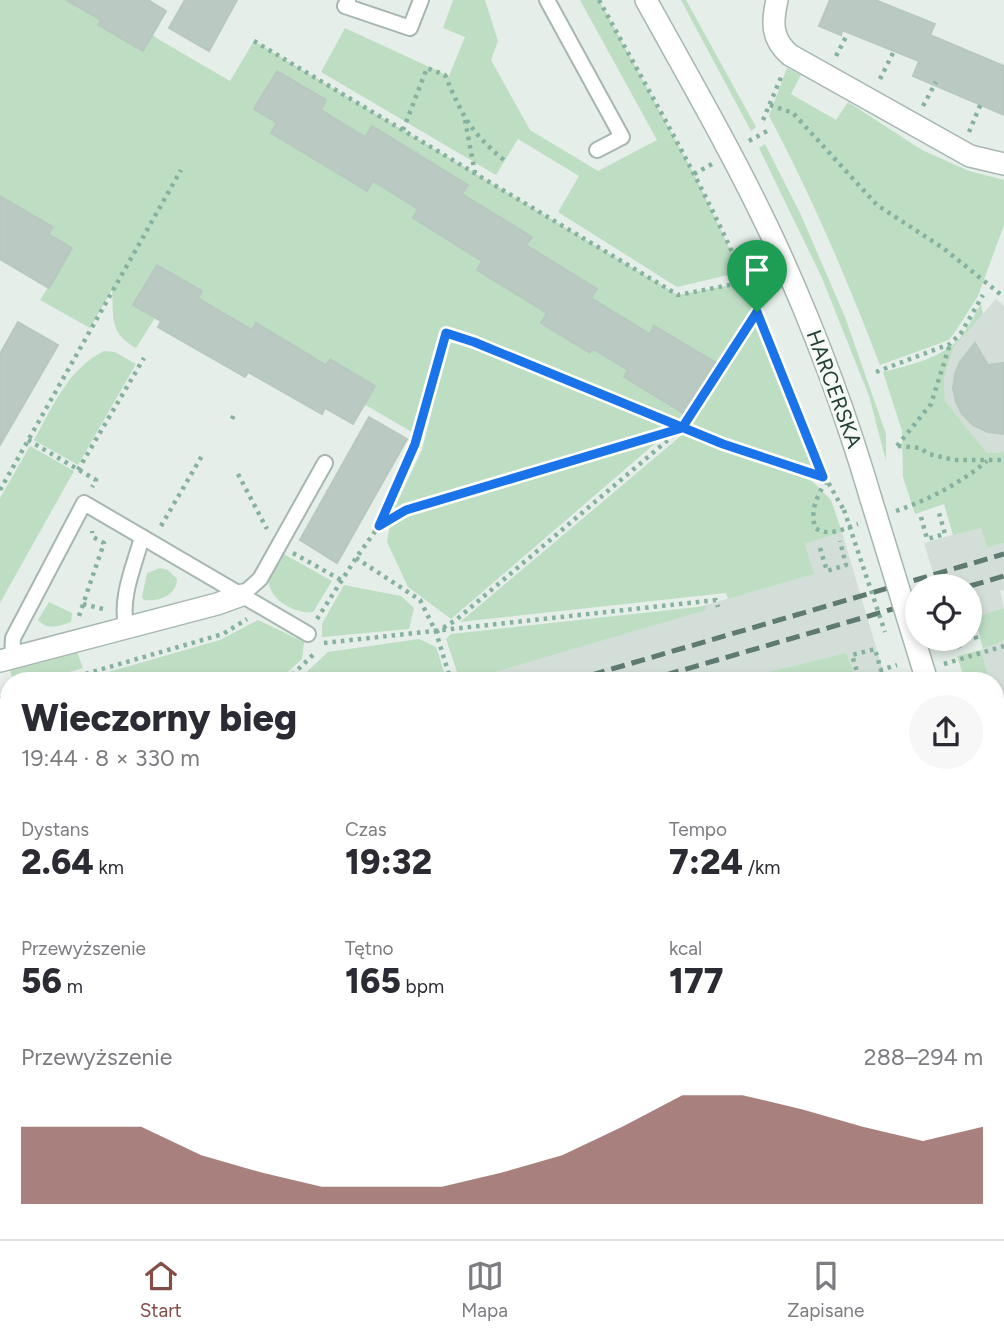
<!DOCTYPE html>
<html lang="pl">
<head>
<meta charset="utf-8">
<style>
  :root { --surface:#fff; --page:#f7f7f7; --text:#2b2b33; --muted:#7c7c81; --line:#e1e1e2; --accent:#844d48 }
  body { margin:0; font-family:Figtree,sans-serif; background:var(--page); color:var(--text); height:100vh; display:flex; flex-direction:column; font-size:26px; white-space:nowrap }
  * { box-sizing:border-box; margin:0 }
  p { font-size:23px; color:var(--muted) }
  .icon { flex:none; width:38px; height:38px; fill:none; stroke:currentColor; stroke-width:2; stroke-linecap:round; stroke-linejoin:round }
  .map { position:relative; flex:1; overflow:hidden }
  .drawer { position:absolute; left:0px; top:672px; width:1004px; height:567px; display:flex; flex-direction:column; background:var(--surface); border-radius:28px 28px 0 0; box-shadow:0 4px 10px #0003 }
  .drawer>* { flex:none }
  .fabs { position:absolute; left:905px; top:574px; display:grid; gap:14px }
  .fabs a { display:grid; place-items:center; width:77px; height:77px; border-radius:50%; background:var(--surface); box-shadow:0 4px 10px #0003; font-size:35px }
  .pin { position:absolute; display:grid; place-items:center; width:60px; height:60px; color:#fff; margin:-72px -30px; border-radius:50% 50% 50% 0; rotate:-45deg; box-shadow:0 0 7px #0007 }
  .pin .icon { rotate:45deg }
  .round { display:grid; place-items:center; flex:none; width:74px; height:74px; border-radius:37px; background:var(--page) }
  .overview { display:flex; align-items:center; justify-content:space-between; height:119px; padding:0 21px }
  h1 { font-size:38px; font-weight:800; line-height:52px }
  .metrics { display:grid; grid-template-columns:repeat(3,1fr); gap:10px; height:119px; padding:7px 21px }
  .metrics div { display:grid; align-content:center }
  .metrics b { font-size:35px; font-weight:800 }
  .metrics small { font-size:19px; font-weight:400 }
  .metrics p { font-size:19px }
  .chart { height:196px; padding:14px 21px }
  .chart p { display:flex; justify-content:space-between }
  .chart svg { width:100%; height:126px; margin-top:7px; fill:var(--accent); opacity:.7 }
  .menu { display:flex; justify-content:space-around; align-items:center; height:98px; border-top:2px solid var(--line); background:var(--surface); font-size:19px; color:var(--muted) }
  .menu a { display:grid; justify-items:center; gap:4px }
  .menu .on { color:var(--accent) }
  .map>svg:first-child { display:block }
</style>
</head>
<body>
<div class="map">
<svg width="1004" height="1239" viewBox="0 0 1004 1239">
  <rect width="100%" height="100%" fill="#e5eee9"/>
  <!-- built -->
  <g fill="#d3ded8">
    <polygon points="996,299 1004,306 1004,452 987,453 945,401 944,378 954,347"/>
    <polygon points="981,527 987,548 1004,543 1004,590 1000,591 1004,608 970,619 970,586 937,586 924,543"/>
    <polygon points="842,532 886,681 858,681 848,658 769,681 442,681 813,574 805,544"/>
    <polygon points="1004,641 1004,727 996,699 996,681 990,681 981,650"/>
    <polygon points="0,1169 9,1180 9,1230 46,1230 49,1234 55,1230 122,1230 124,1239 0,1239"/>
  </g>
  <!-- green -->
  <g fill="#bedec4">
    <path d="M0 0H108L158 39 230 81 254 41 678 295 745 282 757 312 682 428 446 334 417 435 369 407 134 305 155 318 136 348C109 333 114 318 112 290L90 328 40 300 63 264 0 227Z"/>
    <polygon points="453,0 485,0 498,41 491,60 530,130 598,171 657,140 580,0 599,0 694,174 741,272 677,287 558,212 579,176 518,139 496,175 321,72 345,28 449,76 465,37 443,28"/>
    <polygon points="681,0 686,0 756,127 751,131"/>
    <path d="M787 68 801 75 791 94 836 120 848 102 922 150 969 171 1004 180V225L978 296 957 329 949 340 880 365C847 279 812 197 769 116Z"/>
    <polygon points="765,144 801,215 845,317 886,434 886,461 869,396 822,278 759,148"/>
    <path d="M981 304 983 314 954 347 944 378 945 401 987 453 1004 452V543L987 548 981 528 953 535 944 504 915 514 903 477 902 431 883 372C910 365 940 359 960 338 968 328 974 315 981 304Z"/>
    <polygon points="757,321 812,467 691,426"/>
    <polygon points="449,342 471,347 666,428 658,441 451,619 408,587 387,542 392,513 422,450"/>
    <path d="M104 351 115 352 136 364 78 465 34 440C53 406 68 369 104 351Z"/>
    <polygon points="683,434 809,478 831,500 842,532 805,544 814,574 728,599 726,593 460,622"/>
    <polygon points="30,446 74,471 0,603 0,498"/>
    <path d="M282 553 332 581 313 612C297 615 266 599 269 578 270 570 278 560 282 553Z"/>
    <path d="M160 568 168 570 177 579C177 595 159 602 144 600L142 597 147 573Z"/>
    <polygon points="344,585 401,596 414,608 409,629 322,637 322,624"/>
    <path d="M49 602 72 613 71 622C58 626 48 631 38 620Z"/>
    <polygon points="706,606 706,610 464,681 460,681 446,639 451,634"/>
    <polygon points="1004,608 1004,641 983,649 975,617"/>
    <polygon points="258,620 304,642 302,659 278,681 77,681 220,640"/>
    <polygon points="419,639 436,647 447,681 297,681 328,652"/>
    <polygon points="981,650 990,681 965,681 957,656"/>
    <polygon points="77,652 83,668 39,681 13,681 10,669"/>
    <polygon points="846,653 858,681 741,681 741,679"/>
    <polygon points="9,704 9,830 0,832 0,707"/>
    <polygon points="9,878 9,967 0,970 0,880"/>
    <polygon points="441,1230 822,1230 820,1239 441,1239"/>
  </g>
  <!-- building -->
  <g fill="#bac9c2" stroke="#b7c8bf" stroke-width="2">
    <polygon points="66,0 148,0 166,11 143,51 98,25 101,20"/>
    <polygon points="185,0 237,0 209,51 169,28"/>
    <polygon points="830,0 875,0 935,24 930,35 1004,66 1004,115 913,76 919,61 842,30 841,35 819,26"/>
    <polygon points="277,71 326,100 321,110 365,137 372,126 468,185 462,194 532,237 526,245 597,289 591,298 650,334 654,326 715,362 685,414 624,377 628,370 593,349 590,353 541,323 547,313 477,270 482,261 413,218 418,209 373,181 367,191 271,133 277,123 254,109"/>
    <polygon points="0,196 53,227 48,234 72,248 49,288 0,259"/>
    <polygon points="157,265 202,291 198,298 252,330 256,323 326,365 330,359 375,386 353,424 325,408 322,414 248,372 245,377 158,327 161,321 133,305"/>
    <polygon points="18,322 58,345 0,445 0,354"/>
    <polygon points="975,343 988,365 1004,363 1004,434 988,432 973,425 962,414 956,402 953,388 955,374 960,362"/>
    <polygon points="369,417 407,439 337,563 300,540"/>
  </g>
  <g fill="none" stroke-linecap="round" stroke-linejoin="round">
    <!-- service casing -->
    <g stroke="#a7b6b0" stroke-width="18">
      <g id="service">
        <polyline points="348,0 345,6 410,28 421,0"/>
        <polyline points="547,0 622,137 597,150"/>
        <polyline points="242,595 260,579 325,463"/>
        <path d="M126 627C120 596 134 567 142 537"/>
        <polyline points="12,658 13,638 84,503 308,634"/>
        <polyline points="5,1027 9,1040"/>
        <polyline points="269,1230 278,1239"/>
        <polyline points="671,1230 678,1239"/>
        <polyline points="435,1239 435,1230"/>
      </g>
    </g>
    <!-- minor casing -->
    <g stroke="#a7b6b0" stroke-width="24">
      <g id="minor">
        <path d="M777 0C772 22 771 39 790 55L970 156 1004 164"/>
        <polyline points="0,661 217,604 242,595"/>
        <polyline points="996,1210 1004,1203"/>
        <polyline points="155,1230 158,1239"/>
        <polyline points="939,1239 942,1230"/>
        <polyline points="970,1239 976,1230"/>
      </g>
    </g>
    <!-- tertiary casing -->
    <g stroke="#a7b6b0" stroke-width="24">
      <g id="tertiary">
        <path d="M646 0C688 76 732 152 769 230 810 317 844 407 871 499"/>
        <polyline points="996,877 1004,894"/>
        <polyline points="996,1061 1004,1060"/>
        <polyline points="996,1115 1004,1126"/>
      </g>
    </g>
    <!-- path -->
    <g stroke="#86b19f" stroke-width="4.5" stroke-dasharray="3.5 5" stroke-linecap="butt">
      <path d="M599 0C648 90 700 178 741 272 775 351 799 437 844 510"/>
      <polyline points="254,41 678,295 745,282"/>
      <polyline points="836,56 847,35"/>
      <polyline points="880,79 895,49"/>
      <polyline points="770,105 793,113 877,205 943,248 1004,297"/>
      <polyline points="923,106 936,82"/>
      <polyline points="465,120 475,173"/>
      <polyline points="763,120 782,75"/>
      <path d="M403 130 427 68 445 75C462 115 470 132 504 160"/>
      <polyline points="969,132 982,101"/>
      <polyline points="749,141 769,130"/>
      <polyline points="694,174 712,164"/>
      <polyline points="876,372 950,344 961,333 983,295"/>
      <polyline points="232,419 235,412"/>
      <polyline points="28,440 96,480 92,487"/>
      <polyline points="897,446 931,404 950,344"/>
      <polyline points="898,446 920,448 929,454 954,460 1004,460"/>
      <polyline points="78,470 144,358"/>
      <polyline points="238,474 267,529"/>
      <path d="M826 481C817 497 810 509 815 528 829 537 843 529 858 524"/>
      <polyline points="0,490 181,170"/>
      <path d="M896 511C930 499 959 484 987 461"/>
      <polyline points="921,517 927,539 945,534 939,513"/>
      <polyline points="380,525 406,510 681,428"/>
      <polyline points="161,526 203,454"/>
      <polyline points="820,548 827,571 846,565 840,541"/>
      <polyline points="293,553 341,580"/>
      <polyline points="356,558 420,600 436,632 451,681"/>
      <polyline points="83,604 103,609"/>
      <polyline points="79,616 104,543 93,537 92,531"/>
      <polyline points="317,619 356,558 379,526 414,444 446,333 474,342 723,444 823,477"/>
      <polyline points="970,622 971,621 977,641"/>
      <polyline points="436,632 456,620 682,428 757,312"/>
      <polyline points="957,639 960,648"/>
      <polyline points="324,643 716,600 718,607"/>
      <polyline points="944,664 1004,646"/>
      <polyline points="859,678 852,655 875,649 881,670 897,665"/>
      <polyline points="61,681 223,634 247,619"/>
      <polyline points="286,681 316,652"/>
      <polyline points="498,681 509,677"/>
      <polyline points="886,681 902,676"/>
      <polyline points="0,698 9,696"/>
      <polyline points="0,974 9,972"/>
      <polyline points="996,987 1004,988"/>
      <polyline points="0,1155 9,1168"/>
      <polyline points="51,1230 57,1239"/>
      <polyline points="379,1239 381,1230"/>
      <polyline points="742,1239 757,1230"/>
      <polyline points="820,1239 822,1230"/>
    </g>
    <!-- service -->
    <use href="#service" stroke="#fff" stroke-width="14"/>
    <!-- minor -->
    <use href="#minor" stroke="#fff" stroke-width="21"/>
    <!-- tertiary -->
    <use href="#tertiary" stroke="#fff" stroke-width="21"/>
    <!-- rail -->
    <g stroke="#5f7b71" stroke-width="5" stroke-dasharray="14 7" stroke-linecap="butt">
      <polyline points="970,586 1004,576"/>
      <polyline points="571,681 1004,554"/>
      <polyline points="645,681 917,602"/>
      <polyline points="0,846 9,843"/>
      <polyline points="0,868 9,865"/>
    </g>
    <!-- tertiary-bridge casing -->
    <g stroke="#a7b6b0" stroke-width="24" stroke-linecap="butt">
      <polyline id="tertiary-bridge" points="871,499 927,681"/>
    </g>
    <!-- path-bridge -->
    <polyline stroke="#86b19f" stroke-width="4.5" stroke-dasharray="3.5 5" stroke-linecap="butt" points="844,510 885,632"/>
    <!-- tertiary-bridge -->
    <use href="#tertiary-bridge" stroke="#fff" stroke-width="21"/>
  </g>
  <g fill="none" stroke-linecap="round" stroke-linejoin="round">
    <!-- route casing -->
    <g stroke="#fff" stroke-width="14">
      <polyline id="route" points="757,312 682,428 406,510 379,526 415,444 446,333 474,342 723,444 823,477 757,312"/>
    </g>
    <!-- route -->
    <use href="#route" stroke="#1a73e8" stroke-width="9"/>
  </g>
  <g text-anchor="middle" stroke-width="6" stroke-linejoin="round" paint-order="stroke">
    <!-- street labels -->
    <g font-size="21" fill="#244036" stroke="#f6faf7">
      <text transform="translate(834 389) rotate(70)" y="7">HARCERSKA</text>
    </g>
  </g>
</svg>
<div class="fabs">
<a><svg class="icon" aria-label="locate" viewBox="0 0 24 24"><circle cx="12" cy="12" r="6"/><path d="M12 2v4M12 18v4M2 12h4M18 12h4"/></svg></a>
</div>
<div class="pin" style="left:757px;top:312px;background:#1e9e55"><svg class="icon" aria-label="arrive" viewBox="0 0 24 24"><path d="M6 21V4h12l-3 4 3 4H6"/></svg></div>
<section class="drawer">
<div class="overview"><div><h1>Wieczorny bieg</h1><p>19:44 · 8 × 330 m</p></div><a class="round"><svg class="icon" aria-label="share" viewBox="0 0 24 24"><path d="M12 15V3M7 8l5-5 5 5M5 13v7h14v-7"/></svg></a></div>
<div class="metrics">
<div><p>Dystans</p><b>2.64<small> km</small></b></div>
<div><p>Czas</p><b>19:32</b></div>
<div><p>Tempo</p><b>7:24<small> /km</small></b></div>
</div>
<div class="metrics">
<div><p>Przewyższenie</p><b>56<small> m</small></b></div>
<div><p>Tętno</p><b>165<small> bpm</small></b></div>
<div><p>kcal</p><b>177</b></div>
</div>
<div class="chart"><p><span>Przewyższenie</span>288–294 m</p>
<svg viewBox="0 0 160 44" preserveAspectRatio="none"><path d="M0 44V17L10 17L20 17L30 27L40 33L50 38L60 38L70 38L80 33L90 27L100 17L110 6L120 6L130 11L140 17L150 22L160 17V44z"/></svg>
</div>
</section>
</div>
<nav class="menu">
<a class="on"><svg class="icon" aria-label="home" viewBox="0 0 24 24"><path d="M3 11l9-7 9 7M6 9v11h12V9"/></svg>Start</a>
<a><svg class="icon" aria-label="map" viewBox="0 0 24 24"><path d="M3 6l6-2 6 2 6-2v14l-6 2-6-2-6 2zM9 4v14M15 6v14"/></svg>Mapa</a>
<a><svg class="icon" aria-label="saved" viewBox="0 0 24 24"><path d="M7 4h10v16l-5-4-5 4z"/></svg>Zapisane</a>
</nav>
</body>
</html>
